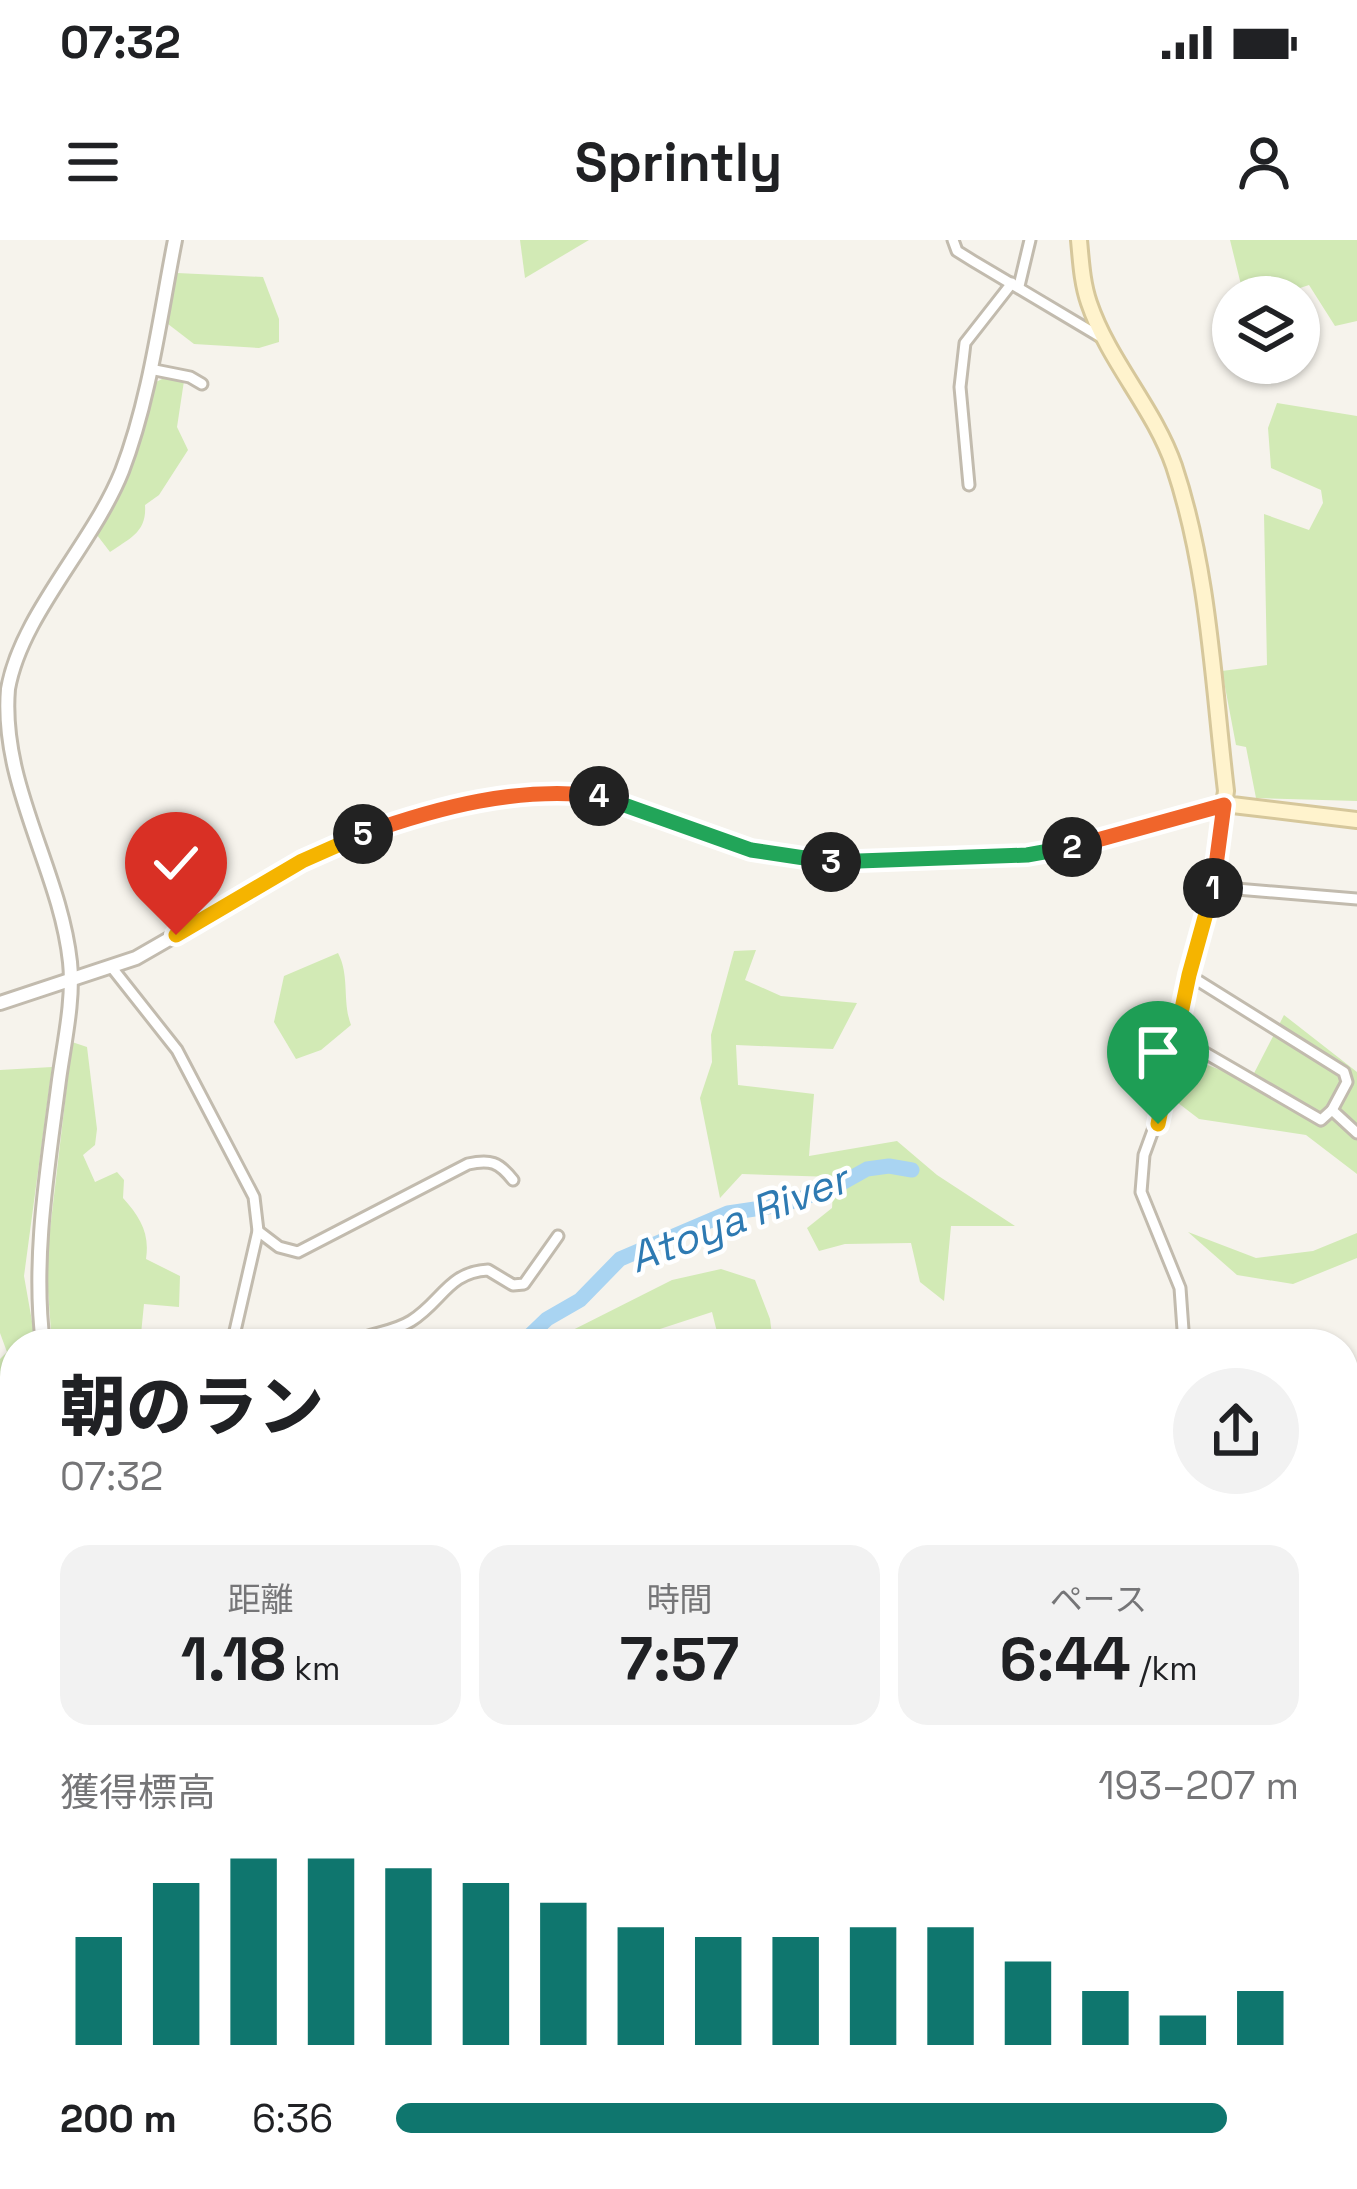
<!DOCTYPE html>
<html lang="ja">
<head>
<meta charset="utf-8">
<style>
  :root { --surface:#fff; --page:#f2f2f2; --text:#202124; --muted:#757577; --accent:#0f766e }
  body { margin:0; font-family:"Space Grotesk","Noto Sans JP",sans-serif; background:var(--page); color:var(--text); height:100vh; display:flex; flex-direction:column; font-size:45px; white-space:nowrap }
  * { box-sizing:border-box; margin:0 }
  p { font-size:39px; color:var(--muted) }
  .icon { flex:none; width:66px; height:66px; fill:none; stroke:currentColor; stroke-width:2; stroke-linecap:round; stroke-linejoin:round }
  .map { position:relative; flex:1; overflow:hidden }
  .drawer { position:absolute; left:0px; top:1089px; width:1359px; height:861px; display:flex; flex-direction:column; background:var(--surface); border-radius:48px 48px 0 0; box-shadow:0 3px 9px #0004 }
  .drawer>* { flex:none }
  .buttons { position:absolute; left:1212px; top:36px; display:grid; gap:24px }
  .buttons a { display:grid; place-items:center; width:108px; height:108px; border-radius:50%; background:var(--surface); box-shadow:0 3px 9px #0004; font-size:60px }
  .pin { position:absolute; display:grid; place-items:center; width:102px; height:102px; color:#fff; margin:-123px -51px; border-radius:50% 50% 50% 0; rotate:-45deg; box-shadow:0 0 12px #0007 }
  .pin .icon { rotate:45deg }
  .km { position:absolute; width:60px; height:60px; margin:-30px; border-radius:50%; background:#222; color:#fff; font-size:33px; line-height:60px; text-align:center }
  .round { display:grid; place-items:center; flex:none; width:126px; height:126px; border-radius:63px; background:var(--page) }
  .head { display:flex; align-items:center; justify-content:space-between; height:204px; padding:0 60px }
  h1 { font-size:66px; font-weight:800; line-height:90px }
  .figures { display:grid; grid-template-columns:repeat(3,1fr); gap:18px; height:204px; padding:12px 60px }
  .figures div { display:grid; align-content:center; border-radius:30px; background:var(--page); text-align:center }
  .figures b { font-size:60px; font-weight:800 }
  .figures small { font-size:33px; font-weight:400 }
  .figures p { font-size:33px }
  .chart { height:336px; padding:24px 60px }
  .chart p { display:flex; justify-content:space-between }
  .chart svg { width:100%; height:216px; margin-top:12px; stroke:var(--accent); stroke-width:6 }
  ul { padding:0 60px; list-style:none; font-size:39px }
  li { display:grid; grid-template-columns:192px 144px 1fr; align-items:center; height:90px }
  li i { height:30px; border-radius:15px; background:var(--accent) }
  .status { display:flex; justify-content:space-between; align-items:center; height:84px; padding:0 60px; background:var(--surface); direction:ltr }
  .status svg { height:33px; fill:currentColor }
  header { display:flex; justify-content:space-between; align-items:center; height:156px; padding:0 60px; background:var(--surface); font-size:54px; font-weight:800 }
  .map>svg:first-child { display:block }
</style>
</head>
<body>
<div class="status"><b>07:32</b><svg viewBox="0 0 49 12"><path d="M0 12V9h3v3zM5 12V6h3v6zM10 12V3h3v9zM15 12V0h3v12zM26 1h20v11H26zM47 4h2v5h-2z"/></svg></div>
<header><svg class="icon" aria-label="menu" viewBox="0 0 24 24"><path d="M4 6h16M4 12h16M4 18h16"/></svg>Sprintly<svg class="icon" aria-label="person" viewBox="0 0 24 24"><circle cx="12" cy="8" r="4"/><path d="M4 21q1-7 8-7t8 7"/></svg></header>
<div class="map">
<svg width="1357" height="1949" viewBox="0 0 1357 1949">
  <rect width="100%" height="100%" fill="#f6f3ec"/>
  <!-- industrial -->
  <polygon fill="#e6e2dd" points="15,1879 15,1935 335,1935 347,1949 0,1949 0,1909"/>
  <!-- green -->
  <g fill="#d2eab5">
    <polygon points="520,0 589,0 525,38"/>
    <polygon points="1230,0 1357,0 1357,81 1335,86 1309,45 1273,57 1244,57"/>
    <polygon points="177,33 263,37 279,79 279,102 259,108 194,104 168,84"/>
    <path d="M168 136 184 141 177 187 188 210 159 255 145 265C147 292 130 298 110 312L97 295C125 247 142 197 154 143Z"/>
    <polygon points="1277,163 1357,176 1357,561 1256,558 1246,507 1236,505 1222,431 1267,425 1264,274 1309,290 1323,263 1321,250 1271,228 1268,188"/>
    <polygon points="756,710 745,740 781,756 857,763 833,809 736,805 738,845 814,854 809,916 897,901 937,935 1015,986 951,986 944,1061 920,1042 911,1003 845,1004 819,1011 807,988 832,968 834,937 742,934 720,958 700,858 712,822 711,795 734,711"/>
    <path d="M338 713C350 736 342 761 351 785L321 810 296 819 274 782 284 736Z"/>
    <polygon points="1284,775 1357,832 1357,934 1306,895 1199,879 1169,856 1189,818 1250,841"/>
    <path d="M72 802 87 807 97 889 95 905 83 915 95 942 117 932 124 940 123 958C140 977 150 993 146 1019L180 1036 179 1067 144 1064 140 1104H52L46 1024Z"/>
    <polygon points="52,827 24,1036 36,1104 15,1104 15,1197 0,1150 0,1119 7,1112 0,1093 0,830"/>
    <polygon points="1188,992 1256,1018 1313,1011 1357,993 1357,1018 1293,1044 1237,1035"/>
    <polygon points="721,1029 755,1040 770,1079 773,1104 720,1104 712,1072 614,1104 545,1104 672,1040"/>
    <polygon points="1344,1599 1357,1601 1357,1691 1344,1692"/>
    <polygon points="743,1935 787,1935 788,1949 656,1949"/>
    <polygon points="1196,1935 1333,1935 1332,1949 1194,1949"/>
  </g>
  <g fill="none" stroke-linecap="round" stroke-linejoin="round">
    <!-- river -->
    <g stroke="#a9d4f2" stroke-width="15">
      <polyline points="521,1104 547,1079 580,1060 620,1019 728,973 781,965 833,948 867,929 889,926 912,930"/>
      <polyline points="0,1527 15,1517"/>
    </g>
    <!-- minor casing -->
    <g stroke="#c2bbae" stroke-width="15">
      <g id="minor">
        <polyline points="953,0 957,11 973,21 1104,99"/>
        <polyline points="1019,46 1030,0"/>
        <polyline points="150,129 190,137 202,144"/>
        <polyline points="969,245 960,147 965,103 1012,43"/>
        <polyline points="1213,647 1357,659"/>
        <polyline points="113,729 177,810 254,957 258,991 232,1104"/>
        <polyline points="1176,796 1321,880 1332,870 1347,842 1344,832 1189,735"/>
        <polyline points="1332,870 1357,893"/>
        <path d="M258 991 279 1007 298 1012 468 924C490 919 499 922 513 940"/>
        <path d="M349 1104C369 1092 390 1094 411 1081 442 1062 448 1032 488 1030L513 1045 524 1044 558 996"/>
        <polyline points="1184,1104 1180,1048 1141,952 1144,915 1163,863 1189,735 1213,647 1224,564"/>
        <polyline points="1344,1265 1350,1269 1357,1295"/>
        <polyline points="1017,1949 1017,1935"/>
      </g>
    </g>
    <!-- tertiary casing -->
    <g stroke="#c2bbae" stroke-width="18">
      <g id="tertiary">
        <polyline points="0,763 136,718 322,611 411,577 463,563 558,553 602,556 751,610 827,622 1045,612 1224,564"/>
        <path d="M43 1104C32 1018 48 926 59 840 64 803 74 760 70 722 60 629 0 545 8 449 21 375 93 304 122 231 150 158 160 76 175 0"/>
        <polyline points="0,1444 15,1426"/>
        <polyline points="1344,1908 1357,1909"/>
        <polyline points="518,1949 579,1935"/>
      </g>
    </g>
    <!-- secondary casing -->
    <g stroke="#d6c79b" stroke-width="20">
      <path id="secondary" d="M1079 0C1081 21 1082 43 1089 63 1109 122 1154 168 1174 226 1209 331 1213 442 1226 551L1224 564 1357 580"/>
    </g>
    <!-- minor -->
    <use href="#minor" stroke="#fff" stroke-width="9"/>
    <!-- tertiary -->
    <use href="#tertiary" stroke="#fff" stroke-width="12"/>
    <!-- secondary -->
    <use href="#secondary" stroke="#fff3cd" stroke-width="14"/>
  </g>
  <g fill="none" stroke-linecap="round" stroke-linejoin="round">
    <!-- split-1 casing -->
    <g stroke="#fff" stroke-width="24">
      <polyline id="split-1" points="1158,884 1189,735 1213,648"/>
    </g>
    <!-- split-2 casing -->
    <g stroke="#fff" stroke-width="24">
      <polyline id="split-2" points="1072,607 1224,565 1213,648"/>
    </g>
    <!-- split-3 casing -->
    <g stroke="#fff" stroke-width="24">
      <polyline id="split-3" points="831,622 1027,615 1072,607"/>
    </g>
    <!-- split-4 casing -->
    <g stroke="#fff" stroke-width="24">
      <polyline id="split-4" points="599,556 751,610 831,622"/>
    </g>
    <!-- split-5 casing -->
    <g stroke="#fff" stroke-width="24">
      <path id="split-5" d="M363 594C439 567 518 546 599 556"/>
    </g>
    <!-- split-6 casing -->
    <g stroke="#fff" stroke-width="24">
      <polyline id="split-6" points="176,695 302,621 363,594"/>
    </g>
    <!-- split-1 -->
    <use href="#split-1" stroke="#f5b400" stroke-width="15"/>
    <!-- split-2 -->
    <use href="#split-2" stroke="#f0652b" stroke-width="15"/>
    <!-- split-3 -->
    <use href="#split-3" stroke="#22a559" stroke-width="15"/>
    <!-- split-4 -->
    <use href="#split-4" stroke="#22a559" stroke-width="15"/>
    <!-- split-5 -->
    <use href="#split-5" stroke="#f0652b" stroke-width="15"/>
    <!-- split-6 -->
    <use href="#split-6" stroke="#f5b400" stroke-width="15"/>
  </g>
  <g text-anchor="middle" stroke-width="9" stroke-linejoin="round" paint-order="stroke">
    <!-- water labels -->
    <g font-size="42" font-style="italic" fill="#2e7ab2" stroke="#fff">
      <text transform="translate(738 978) rotate(-21)" y="15">Atoya River</text>
    </g>
  </g>
</svg>
<div class="buttons">
<a><svg class="icon" aria-label="layers" viewBox="0 0 24 24"><path d="M12 4l9 5-9 5-9-5zM3 14l9 5 9-5"/></svg></a>
</div>
<div class="pin" style="left:1158px;top:884px;background:#1e9e55"><svg class="icon" aria-label="arrive" viewBox="0 0 24 24"><path d="M6 21V4h12l-3 4 3 4H6"/></svg></div>
<div class="pin" style="left:176px;top:695px;background:#d93025"><svg class="icon" aria-label="check" viewBox="0 0 24 24"><path d="M5 12l5 5 9-10"/></svg></div>
<b class="km" style="left:1213px;top:648px">1</b>
<b class="km" style="left:1072px;top:607px">2</b>
<b class="km" style="left:831px;top:622px">3</b>
<b class="km" style="left:599px;top:556px">4</b>
<b class="km" style="left:363px;top:594px">5</b>
<section class="drawer">
<div class="head"><div><h1>朝のラン</h1><p>07:32</p></div><a class="round"><svg class="icon" aria-label="share" viewBox="0 0 24 24"><path d="M12 15V3M7 8l5-5 5 5M5 13v7h14v-7"/></svg></a></div>
<div class="figures">
<div><p>距離</p><b>1.18<small> km</small></b></div>
<div><p>時間</p><b>7:57</b></div>
<div><p>ペース</p><b>6:44<small> /km</small></b></div>
</div>
<div class="chart"><p><span>獲得標高</span>193–207 m</p>
<svg viewBox="0 0 160 44" preserveAspectRatio="none"><path d="M5 44V22M15 44V11M25 44V6M35 44V6M45 44V8M55 44V11M65 44V15M75 44V20M85 44V22M95 44V22M105 44V20M115 44V20M125 44V27M135 44V33M145 44V38M155 44V33"/></svg>
</div>
<ul>
<li><b>200 m</b>6:36<i style="width:92%"></i></li>
</ul>
</section>
</div>
</body>
</html>
